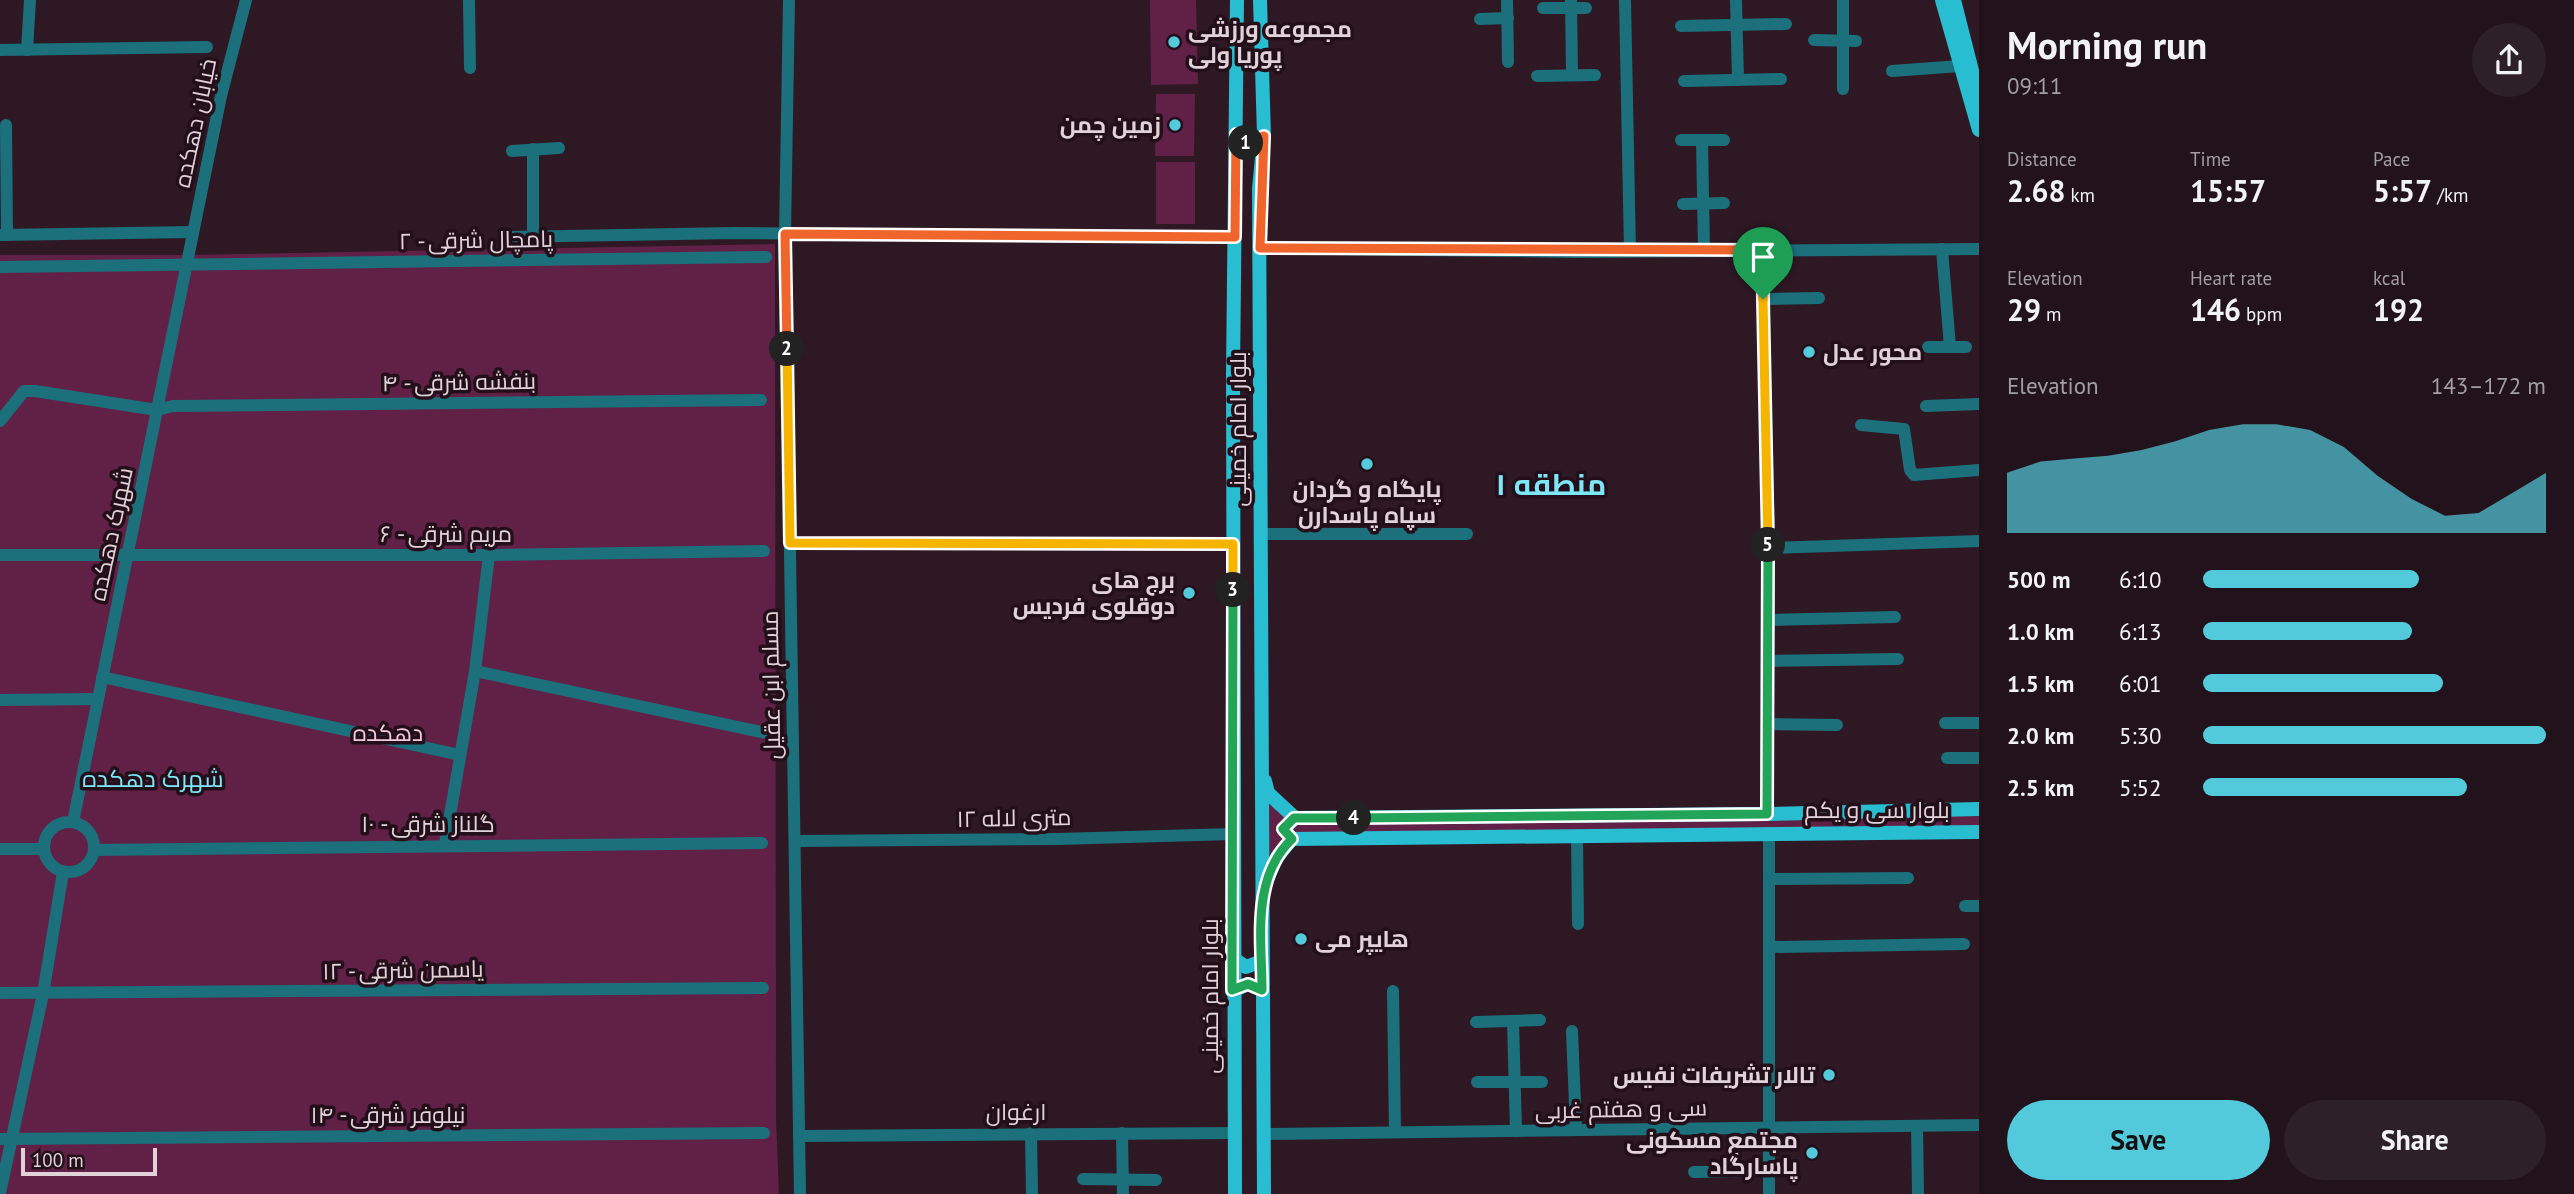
<!DOCTYPE html>
<html lang="en">
<head>
<meta charset="utf-8">
<style>
  :root { --surface:#22121b; --page:#2e2028; --text:#f1f3f6; --muted:#a29ea3; --accent:#53cadc }
  body { margin:0; font-family:"PT Sans",Cairo,sans-serif; background:var(--page); color:var(--text); height:100vh; display:flex; flex-direction:column; font-size:26px; white-space:nowrap }
  * { box-sizing:border-box; margin:0 }
  p { font-size:23px; color:var(--muted) }
  .icon { flex:none; width:38px; height:38px; fill:none; stroke:currentColor; stroke-width:2; stroke-linecap:round; stroke-linejoin:round }
  .map { position:relative; flex:1; overflow:hidden }
  .drawer { display:flex; flex-direction:column; background:var(--surface); width:595px }
  .drawer>* { flex:none }
  .scale { position:absolute; left:21px; bottom:18px; width:136px; box-sizing:border-box; padding-left:7px; border:4px solid #e1d2d9; border-top:0; font-size:19px; line-height:24px; white-space:nowrap; color:#e1d2d9; -webkit-text-stroke:5px #230f1a; paint-order:stroke }
  .pin { position:absolute; display:grid; place-items:center; width:60px; height:60px; color:#fff; margin:-72px -30px; border-radius:50% 50% 50% 0; rotate:-45deg; box-shadow:0 0 7px #0007 }
  .pin .icon { rotate:45deg }
  .km { position:absolute; width:35px; height:35px; margin:-18px; border-radius:50%; background:#222; color:#fff; font-size:19px; line-height:35px; text-align:center }
  .round { display:grid; place-items:center; flex:none; width:74px; height:74px; border-radius:37px; background:var(--page) }
  .head { display:flex; align-items:center; justify-content:space-between; height:119px; padding:0 28px }
  h1 { font-size:38px; font-weight:800; line-height:52px }
  .stats { display:grid; grid-template-columns:repeat(3,1fr); gap:10px; height:119px; padding:7px 28px }
  .stats div { display:grid; align-content:center }
  .stats b { font-size:30px; font-weight:800 }
  .stats small { font-size:19px; font-weight:400 }
  .stats p { font-size:19px }
  .chart { height:196px; padding:14px 28px }
  .chart p { display:flex; justify-content:space-between }
  .chart svg { width:100%; height:126px; margin-top:7px; fill:var(--accent); opacity:.7 }
  .primary-button { display:flex; gap:14px; margin-top:auto; padding:14px 28px }
  .primary-button a { flex:1; height:80px; border-radius:42px; background:var(--accent); color:#111; font-size:28px; font-weight:800; line-height:80px; text-align:center }
  .primary-button a+a { background:var(--page); color:var(--text) }
  ul { padding:0 28px; list-style:none; font-size:23px }
  li { display:grid; grid-template-columns:112px 84px 1fr; align-items:center; height:52px }
  li i { height:18px; border-radius:9px; background:var(--accent) }
  main { display:flex; flex:1; min-height:0 }
  .map>svg:first-child { display:block }
</style>
</head>
<body>
<main>
<div class="map">
<svg width="1979" height="1194" viewBox="0 0 1979 1194">
  <rect width="100%" height="100%" fill="#2d1824"/>
  <!-- green -->
  <g fill="#612147">
    <polygon points="1150,0 1196,0 1198,84 1151,85"/>
    <polygon points="1156,94 1195,94 1194,156 1155,156"/>
    <rect x="1156" y="162" width="39" height="62"/>
    <polygon points="775,244 776,1120 779,1194 0,1194 0,255 188,255"/>
    <polygon points="1265,794 1289,817 1286,839 1264,873"/>
    <polygon points="1979,812 1979,829 1292,836 1290,824"/>
  </g>
  <g fill="none" stroke-linecap="round" stroke-linejoin="round">
    <!-- minor -->
    <g stroke="#1b707c" stroke-width="12">
      <polyline points="469,0 470,68"/>
      <polyline points="789,0 785,234 800,1194"/>
      <polyline points="1507,0 1508,62"/>
      <polyline points="1571,0 1572,75"/>
      <polyline points="1625,0 1630,251"/>
      <polyline points="1736,0 1738,80"/>
      <polyline points="1843,0 1843,89"/>
      <polyline points="1543,8 1586,8"/>
      <polyline points="1480,19 1508,18"/>
      <polyline points="1681,26 1786,24"/>
      <polyline points="1814,40 1856,41"/>
      <polyline points="0,50 207,47"/>
      <polyline points="27,50 30,0"/>
      <polyline points="1892,71 1960,66"/>
      <polyline points="1537,76 1595,75"/>
      <polyline points="1684,81 1781,79"/>
      <polyline points="6,125 7,235"/>
      <polyline points="1681,140 1724,140"/>
      <polyline points="1702,140 1704,251"/>
      <polyline points="512,151 559,148"/>
      <polyline points="1683,204 1724,203"/>
      <polyline points="0,235 193,232"/>
      <polyline points="533,236 533,149"/>
      <polyline points="506,237 734,233 1235,238"/>
      <polyline points="1260,248 1579,252 1979,249"/>
      <polyline points="1942,249 1950,347"/>
      <polyline points="1762,250 1769,548 1767,814"/>
      <polyline points="0,267 766,257"/>
      <polyline points="1763,299 1819,298"/>
      <polyline points="1928,347 1966,347"/>
      <polyline points="1926,406 1979,404"/>
      <polyline points="0,421 24,391 35,391 157,410 173,406 761,400"/>
      <polyline points="1861,425 1904,429 1910,470 1914,475 1979,470"/>
      <polyline points="1261,534 1467,534"/>
      <polyline points="790,543 1233,544"/>
      <polyline points="1769,548 1979,541"/>
      <polyline points="0,555 489,555 764,551"/>
      <polyline points="1768,620 1895,617"/>
      <polyline points="1768,661 1898,659"/>
      <polyline points="475,671 766,733"/>
      <polyline points="102,677 460,755"/>
      <polyline points="0,700 98,699"/>
      <polyline points="1945,723 1979,723"/>
      <polyline points="1768,724 1837,725"/>
      <polyline points="1947,758 1979,758"/>
      <circle cx="69" cy="847" r="25"/>
      <polyline points="73,822 221,96 246,0"/>
      <polyline points="1769,833 1769,1194"/>
      <polyline points="1577,836 1578,924"/>
      <polyline points="795,841 1058,839 1233,834"/>
      <polyline points="445,844 475,671 489,555"/>
      <polyline points="0,849 43,849"/>
      <polyline points="94,850 762,843"/>
      <polyline points="1769,879 1908,878"/>
      <polyline points="1965,906 1979,906"/>
      <polyline points="1770,947 1964,944"/>
      <polyline points="1393,991 1395,1132"/>
      <polyline points="0,993 763,988"/>
      <polyline points="1513,1021 1516,1131"/>
      <polyline points="1476,1022 1540,1020"/>
      <polyline points="1572,1031 1576,1130"/>
      <polyline points="1477,1082 1542,1082"/>
      <polyline points="1917,1126 1918,1194"/>
      <polyline points="1031,1133 1032,1194"/>
      <polyline points="1122,1133 1123,1194"/>
      <polyline points="1263,1134 1979,1125"/>
      <polyline points="799,1136 1234,1133"/>
      <polyline points="0,1139 764,1133"/>
      <polyline points="1694,1172 1769,1171"/>
      <polyline points="1083,1179 1156,1180"/>
      <polyline points="0,1193 43,994 63,872"/>
    </g>
    <!-- major -->
    <g stroke="#28bdd0" stroke-width="14">
      <polyline points="1260,0 1264,136 1259,189 1264,1194"/>
      <polyline points="1942,0 1979,130"/>
      <polyline points="1954,0 1979,98"/>
      <polyline points="1236,134 1247,145 1264,136"/>
      <polyline points="1265,781 1268,793 1295,818 1767,814 1979,809"/>
      <polyline points="1292,839 1283,829 1295,818"/>
      <polyline points="1264,886 1277,857 1292,839 1979,832"/>
      <polyline points="1233,958 1246,967 1262,961"/>
      <polyline points="1232,991 1248,984 1262,990"/>
      <polyline points="1235,1194 1233,373 1237,0"/>
    </g>
  </g>
  <g fill="none" stroke-linecap="round" stroke-linejoin="round">
    <!-- split-1 casing -->
    <g stroke="#fff" stroke-width="14">
      <polyline id="split-1" points="1246,143 1264,136 1260,248 1762,250 1763,299"/>
    </g>
    <!-- split-2 casing -->
    <g stroke="#fff" stroke-width="14">
      <polyline id="split-2" points="787,349 785,234 1235,237 1236,134 1246,143"/>
    </g>
    <!-- split-3 casing -->
    <g stroke="#fff" stroke-width="14">
      <polyline id="split-3" points="787,349 790,543 1233,544 1233,590"/>
    </g>
    <!-- split-4 casing -->
    <g stroke="#fff" stroke-width="14">
      <path id="split-4" d="M1233 590 1232 990 1248 984 1262 990C1262 939 1251 878 1292 839L1283 829 1294 818H1354"/>
    </g>
    <!-- split-5 casing -->
    <g stroke="#fff" stroke-width="14">
      <polyline id="split-5" points="1354,818 1767,814 1768,545"/>
    </g>
    <!-- split-6 casing -->
    <g stroke="#fff" stroke-width="14">
      <polyline id="split-6" points="1763,299 1768,545"/>
    </g>
    <!-- split-1 -->
    <use href="#split-1" stroke="#f0652b" stroke-width="9"/>
    <!-- split-2 -->
    <use href="#split-2" stroke="#f0652b" stroke-width="9"/>
    <!-- split-3 -->
    <use href="#split-3" stroke="#f5b400" stroke-width="9"/>
    <!-- split-4 -->
    <use href="#split-4" stroke="#22a559" stroke-width="9"/>
    <!-- split-5 -->
    <use href="#split-5" stroke="#22a559" stroke-width="9"/>
    <!-- split-6 -->
    <use href="#split-6" stroke="#f5b400" stroke-width="9"/>
  </g>
  <!-- markers -->
  <g fill="#53cadc" stroke="#230f1a" stroke-width="2.5">
    <circle cx="1174" cy="42" r="7"/>
    <circle cx="1175" cy="125" r="7"/>
    <circle cx="1809" cy="352" r="7"/>
    <circle cx="1367" cy="464" r="7"/>
    <circle cx="1189" cy="593" r="7"/>
    <circle cx="1301" cy="939" r="7"/>
    <circle cx="1829" cy="1075" r="7"/>
    <circle cx="1812" cy="1153" r="7"/>
  </g>
  <g text-anchor="middle" stroke-width="7" stroke-linejoin="round" paint-order="stroke">
    <!-- poi labels -->
    <g font-size="23" font-weight="bold" fill="#e1d2d9" stroke="#230f1a" text-anchor="end">
      <text x="1188" y="37" text-anchor="start">مجموعه ورزشی<tspan x="1188" dy="26">پوریا ولی</tspan></text>
      <text x="1161" y="133">زمین چمن</text>
      <text x="1823" y="360" text-anchor="start">محور عدل</text>
      <text x="1367" y="497" text-anchor="middle">پایگاه و گردان<tspan x="1367" dy="26">سپاه پاسدارن</tspan></text>
      <text x="1175" y="588">برج های<tspan x="1175" dy="26">دوقلوی فردیس</tspan></text>
      <text x="1315" y="947" text-anchor="start">هایپر می</text>
      <text x="1815" y="1083">تالار تشریفات نفیس</text>
      <text x="1798" y="1148">مجتمع مسکونی<tspan x="1798" dy="26">پاسارگاد</tspan></text>
    </g>
    <!-- street labels -->
    <g font-size="23" fill="#e1d2d9" stroke="#230f1a">
      <text transform="translate(195 123) rotate(-78)" y="8">خیابان دهکده</text>
      <text transform="translate(476 240) rotate(-1)" y="8">پامچال شرقی - ۲</text>
      <text transform="translate(459 382) rotate(-1)" y="8">بنفشه شرقی - ۴</text>
      <text transform="translate(1238 429) rotate(-90)" y="8">بلوار امام خمینی</text>
      <text transform="translate(111 534) rotate(-78)" y="8">شهرک دهکده</text>
      <text x="446" y="542">مریم شرقی - ۶</text>
      <text transform="translate(771 685) rotate(-91)" y="8">مسلم ابن عقیل</text>
      <text x="1877" y="818">بلوار سی و یکم</text>
      <text transform="translate(1014 818) rotate(-1)" y="8">۱۲ متری لاله</text>
      <text x="428" y="832">گلناز شرقی - ۱۰</text>
      <text transform="translate(403 970) rotate(-1)" y="8">یاسمن شرقی - ۱۲</text>
      <text transform="translate(1210 996) rotate(-90)" y="8">بلوار امام خمینی</text>
      <text transform="translate(1621 1109) rotate(-1)" y="8">سی و هفتم غربی</text>
      <text x="1016" y="1120">ارغوان</text>
      <text x="388" y="1123">نیلوفر شرقی - ۱۴</text>
    </g>
    <!-- park labels -->
    <g font-size="23" fill="#f4c8de" stroke="#230f1a">
      <text x="388" y="741">دهکده</text>
    </g>
    <!-- neighbourhood labels -->
    <g font-size="24" fill="#7de6f7" stroke="#230f1a">
      <text x="153" y="787">شهرک دهکده</text>
    </g>
    <!-- district labels -->
    <g font-size="30" font-weight="bold" fill="#7de6f7" stroke="#230f1a">
      <text x="1551" y="495">منطقه ۱</text>
    </g>
  </g>
</svg>
<div class="scale">100 m</div>
<div class="pin" style="left:1763px;top:299px;background:#1e9e55"><svg class="icon" aria-label="arrive" viewBox="0 0 24 24"><path d="M6 21V4h12l-3 4 3 4H6"/></svg></div>
<b class="km" style="left:1246px;top:143px">1</b>
<b class="km" style="left:787px;top:349px">2</b>
<b class="km" style="left:1233px;top:590px">3</b>
<b class="km" style="left:1354px;top:818px">4</b>
<b class="km" style="left:1768px;top:545px">5</b>
</div>
<section class="drawer">
<div class="head"><div><h1>Morning run</h1><p>09:11</p></div><a class="round"><svg class="icon" aria-label="share" viewBox="0 0 24 24"><path d="M12 15V3M7 8l5-5 5 5M5 13v7h14v-7"/></svg></a></div>
<div class="stats">
<div><p>Distance</p><b>2.68<small> km</small></b></div>
<div><p>Time</p><b>15:57</b></div>
<div><p>Pace</p><b>5:57<small> /km</small></b></div>
</div>
<div class="stats">
<div><p>Elevation</p><b>29<small> m</small></b></div>
<div><p>Heart rate</p><b>146<small> bpm</small></b></div>
<div><p>kcal</p><b>192</b></div>
</div>
<div class="chart"><p><span>Elevation</span>143–172 m</p>
<svg viewBox="0 0 160 44" preserveAspectRatio="none"><path d="M0 44V23L10 19L20 18L30 17L40 15L50 12L60 8L70 6L80 6L90 8L100 14L110 24L120 32L130 38L140 37L150 30L160 23V44z"/></svg>
</div>
<ul>
<li><b>500 m</b>6:10<i style="width:63%"></i></li>
<li><b>1.0 km</b>6:13<i style="width:61%"></i></li>
<li><b>1.5 km</b>6:01<i style="width:70%"></i></li>
<li><b>2.0 km</b>5:30<i style="width:100%"></i></li>
<li><b>2.5 km</b>5:52<i style="width:77%"></i></li>
</ul>
<div class="primary-button"><a>Save</a><a>Share</a></div>
</section>
</main>
</body>
</html>
